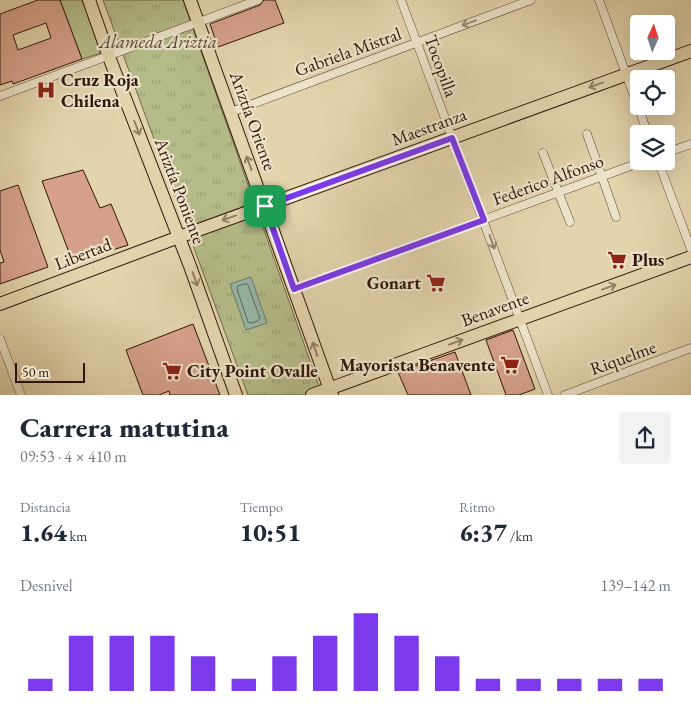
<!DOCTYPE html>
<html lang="es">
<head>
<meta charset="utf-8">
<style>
  :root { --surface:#fff; --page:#f2f2f3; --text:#1f2937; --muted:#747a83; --accent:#7c3aed }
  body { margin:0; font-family:"EB Garamond",serif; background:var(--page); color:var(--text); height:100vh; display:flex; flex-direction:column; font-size:19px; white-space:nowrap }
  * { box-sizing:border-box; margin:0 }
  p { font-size:16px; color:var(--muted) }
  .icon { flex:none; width:28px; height:28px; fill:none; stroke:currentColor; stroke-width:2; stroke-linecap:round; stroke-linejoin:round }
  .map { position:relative; height:395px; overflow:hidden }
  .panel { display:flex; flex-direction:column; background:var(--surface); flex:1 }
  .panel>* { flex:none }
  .needle { width:32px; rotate:3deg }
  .controls { position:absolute; left:630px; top:15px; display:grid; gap:10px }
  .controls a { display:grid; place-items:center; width:45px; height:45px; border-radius:5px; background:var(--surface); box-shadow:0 5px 20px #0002; font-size:25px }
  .scale { position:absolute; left:15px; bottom:12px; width:70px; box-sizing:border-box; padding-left:5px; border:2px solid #2f1508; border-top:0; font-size:14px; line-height:18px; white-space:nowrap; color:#2f1508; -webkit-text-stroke:4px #ede3ca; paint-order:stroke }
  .pin { position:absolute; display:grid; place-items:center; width:42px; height:42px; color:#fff; margin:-21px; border-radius:10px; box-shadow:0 2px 8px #0006 }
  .round { display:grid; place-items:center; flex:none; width:52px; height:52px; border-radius:5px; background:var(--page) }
  .summary { display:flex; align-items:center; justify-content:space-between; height:85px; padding:0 20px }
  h1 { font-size:28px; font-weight:800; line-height:38px }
  .stats { display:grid; grid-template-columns:repeat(3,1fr); gap:8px; height:85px; padding:5px 20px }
  .stats div { display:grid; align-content:center }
  .stats b { font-size:25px; font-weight:800 }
  .stats small { font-size:14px; font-weight:400 }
  .stats p { font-size:14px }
  .chart { height:140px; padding:10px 20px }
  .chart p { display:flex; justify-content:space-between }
  .chart svg { width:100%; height:90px; margin-top:5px; stroke:var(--accent); stroke-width:6 }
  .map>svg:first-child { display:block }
</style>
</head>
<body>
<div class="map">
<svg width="691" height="395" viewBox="0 0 691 395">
  <defs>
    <pattern id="park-tufts" width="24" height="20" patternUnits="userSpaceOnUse" patternTransform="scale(1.25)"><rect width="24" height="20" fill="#b5bc89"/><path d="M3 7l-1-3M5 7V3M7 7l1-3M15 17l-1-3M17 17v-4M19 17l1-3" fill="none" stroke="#9ca175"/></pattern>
  </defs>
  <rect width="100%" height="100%" fill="#e3d4ad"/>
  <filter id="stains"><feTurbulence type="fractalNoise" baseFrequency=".004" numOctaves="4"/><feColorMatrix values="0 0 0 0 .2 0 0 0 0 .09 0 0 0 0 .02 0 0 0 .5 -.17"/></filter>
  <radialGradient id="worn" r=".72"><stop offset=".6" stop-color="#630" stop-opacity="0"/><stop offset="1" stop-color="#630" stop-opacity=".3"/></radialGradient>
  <!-- green -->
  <polygon fill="#b5bc89" stroke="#726848" points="60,0 82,0 101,53 82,59"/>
  <!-- park -->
  <polygon fill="url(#park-tufts)" stroke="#726848" points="103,0 183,0 322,395 248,395"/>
  <!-- water -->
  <polygon fill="#95b8a8" stroke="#6c7768" points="251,277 267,323 246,330 230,284"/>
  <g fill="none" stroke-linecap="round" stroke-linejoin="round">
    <!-- shore -->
    <polygon stroke="#626658" stroke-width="1" points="246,284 248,285 260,318 258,321 251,323 248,322 237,289 238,286"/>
  </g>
  <!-- building -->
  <g fill="#d6a18c" stroke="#2f1508" fill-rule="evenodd">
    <path d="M38 0H60L82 59 13 84 12 81 0 85V14ZM46 23 51 38 18 50 13 35Z"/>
    <polygon points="264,0 275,0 284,23 218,47 210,24 260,5"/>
    <polygon points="83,170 100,208 111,204 128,245 73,263 42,181"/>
    <polygon points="18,185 48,267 0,284 0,263 4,262 0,250 0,191"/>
    <polygon points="193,324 220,395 170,395 169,391 159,395 143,395 126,350"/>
    <polygon points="513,330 535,389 519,395 506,395 486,340"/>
    <polygon points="455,352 471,395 408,395 398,372"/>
  </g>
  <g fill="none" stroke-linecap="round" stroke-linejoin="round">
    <!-- street casing -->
    <g stroke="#5c4531" stroke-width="9">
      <g id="street">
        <polyline points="401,0 548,395"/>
        <polyline points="599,0 648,134"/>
        <polyline points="0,96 258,0"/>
        <polyline points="231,112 531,0"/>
        <polyline points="587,134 616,217"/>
        <polyline points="543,153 570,222"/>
        <polyline points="666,153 691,144"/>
        <polyline points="658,161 691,249"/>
        <polyline points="294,289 644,161"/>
        <polyline points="0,339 21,395"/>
        <polyline points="565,395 691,348"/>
      </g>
    </g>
    <!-- primary casing -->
    <g stroke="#2f1508" stroke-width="14">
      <g id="primary">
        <polyline points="89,0 109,57 190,266 236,395"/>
        <polyline points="190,0 332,395"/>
        <polyline points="0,304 179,237 691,51"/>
        <polyline points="312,395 691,257"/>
      </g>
    </g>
    <!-- street -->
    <use href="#street" stroke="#ede3ca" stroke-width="8"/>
    <!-- primary -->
    <use href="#primary" stroke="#e3d4ad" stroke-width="12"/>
  </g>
  <!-- one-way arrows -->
  <defs><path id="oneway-shaft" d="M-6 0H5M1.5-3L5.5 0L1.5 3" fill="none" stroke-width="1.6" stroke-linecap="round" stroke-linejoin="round" transform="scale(1.25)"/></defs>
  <g stroke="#988673">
    <use href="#oneway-shaft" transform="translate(469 23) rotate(160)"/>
    <use href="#oneway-shaft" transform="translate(492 242) rotate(70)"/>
  </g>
  <g stroke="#927e63">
    <use href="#oneway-shaft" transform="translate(596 85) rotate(160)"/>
    <use href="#oneway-shaft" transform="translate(137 128) rotate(69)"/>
    <use href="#oneway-shaft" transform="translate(249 163) rotate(-110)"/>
    <use href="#oneway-shaft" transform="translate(229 218) rotate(160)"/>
    <use href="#oneway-shaft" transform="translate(195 279) rotate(71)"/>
    <use href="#oneway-shaft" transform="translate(609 287) rotate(-20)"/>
    <use href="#oneway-shaft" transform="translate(456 342) rotate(-20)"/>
    <use href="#oneway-shaft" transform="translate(315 349) rotate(-109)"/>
  </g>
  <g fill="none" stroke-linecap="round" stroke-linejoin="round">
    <!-- route casing -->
    <g stroke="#fff" stroke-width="10">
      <polygon id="route" points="452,138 484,220 294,289 265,206"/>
    </g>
    <!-- route -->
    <use href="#route" stroke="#7c3aed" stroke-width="6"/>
  </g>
  <!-- icons -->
  <defs>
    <g id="hospital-bare" transform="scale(1.5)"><path d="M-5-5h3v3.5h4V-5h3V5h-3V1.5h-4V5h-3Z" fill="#8f2418" stroke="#ede3ca" stroke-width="2.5" paint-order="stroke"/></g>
    <g id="supermarket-bare" transform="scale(1.5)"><path d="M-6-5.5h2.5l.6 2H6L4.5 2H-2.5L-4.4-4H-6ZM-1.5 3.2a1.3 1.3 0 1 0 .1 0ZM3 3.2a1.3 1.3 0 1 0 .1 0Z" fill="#8f2418" stroke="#ede3ca" stroke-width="2.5" paint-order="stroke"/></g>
  </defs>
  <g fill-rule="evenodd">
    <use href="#hospital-bare" x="46" y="90"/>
    <use href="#supermarket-bare" x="617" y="260"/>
    <use href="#supermarket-bare" x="436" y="283"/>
    <use href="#supermarket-bare" x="510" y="365"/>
    <use href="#supermarket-bare" x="172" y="371"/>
  </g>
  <g text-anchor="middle" stroke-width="4.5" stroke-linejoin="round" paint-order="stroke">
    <!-- park labels -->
    <g font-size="18" font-style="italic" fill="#57472f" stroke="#ede3ca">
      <text x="158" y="48">Alameda Ariztia</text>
    </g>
    <!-- street labels -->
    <g font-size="18" fill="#2f1508" stroke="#ede3ca">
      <text transform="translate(348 52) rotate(-20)" y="6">Gabriela Mistral</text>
      <text transform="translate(441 66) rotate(70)" y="6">Tocopilla</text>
      <text transform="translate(253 121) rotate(70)" y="6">Ariztía Oriente</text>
      <text transform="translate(429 127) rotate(-20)" y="6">Maestranza</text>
      <text transform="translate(548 180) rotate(-20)" y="6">Federico Alfonso</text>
      <text transform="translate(180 191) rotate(69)" y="6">Ariztía Poniente</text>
      <text transform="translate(83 254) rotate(-21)" y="6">Libertad</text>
      <text transform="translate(495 309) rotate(-20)" y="6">Benavente</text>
      <text transform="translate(623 358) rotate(-20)" y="6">Riquelme</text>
    </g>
    <!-- poi labels -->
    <g font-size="18" font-weight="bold" fill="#2f1508" stroke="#ede3ca" text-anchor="start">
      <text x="61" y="86">Cruz Roja<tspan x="61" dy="21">Chilena</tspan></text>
      <text x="632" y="266">Plus</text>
      <text x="421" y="289" text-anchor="end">Gonart</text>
      <text x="495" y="371" text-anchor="end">Mayorista Benavente</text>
      <text x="187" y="377">City Point Ovalle</text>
    </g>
  </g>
  <rect width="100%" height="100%" filter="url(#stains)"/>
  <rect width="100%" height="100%" fill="url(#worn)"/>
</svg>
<div class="controls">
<a><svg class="needle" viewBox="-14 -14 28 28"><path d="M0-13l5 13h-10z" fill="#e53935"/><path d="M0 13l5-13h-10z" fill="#747a83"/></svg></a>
<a><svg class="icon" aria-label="locate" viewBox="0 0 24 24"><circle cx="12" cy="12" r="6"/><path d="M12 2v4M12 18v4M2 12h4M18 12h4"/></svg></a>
<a><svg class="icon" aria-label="layers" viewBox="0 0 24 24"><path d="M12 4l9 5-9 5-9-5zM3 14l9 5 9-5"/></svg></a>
</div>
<div class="scale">50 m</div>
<div class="pin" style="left:265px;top:206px;background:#1e9e55"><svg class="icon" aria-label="arrive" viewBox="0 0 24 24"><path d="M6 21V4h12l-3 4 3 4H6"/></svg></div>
</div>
<section class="panel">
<div class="summary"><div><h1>Carrera matutina</h1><p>09:53 · 4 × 410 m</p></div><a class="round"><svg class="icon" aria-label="share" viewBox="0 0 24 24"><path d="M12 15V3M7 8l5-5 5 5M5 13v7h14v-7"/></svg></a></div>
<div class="stats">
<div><p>Distancia</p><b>1.64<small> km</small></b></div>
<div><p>Tiempo</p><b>10:51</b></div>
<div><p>Ritmo</p><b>6:37<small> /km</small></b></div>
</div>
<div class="chart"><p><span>Desnivel</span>139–142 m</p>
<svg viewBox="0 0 160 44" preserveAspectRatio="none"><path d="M5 44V38M15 44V17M25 44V17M35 44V17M45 44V27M55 44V38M65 44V27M75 44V17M85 44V6M95 44V17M105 44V27M115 44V38M125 44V38M135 44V38M145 44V38M155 44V38"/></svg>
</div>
</section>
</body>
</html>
